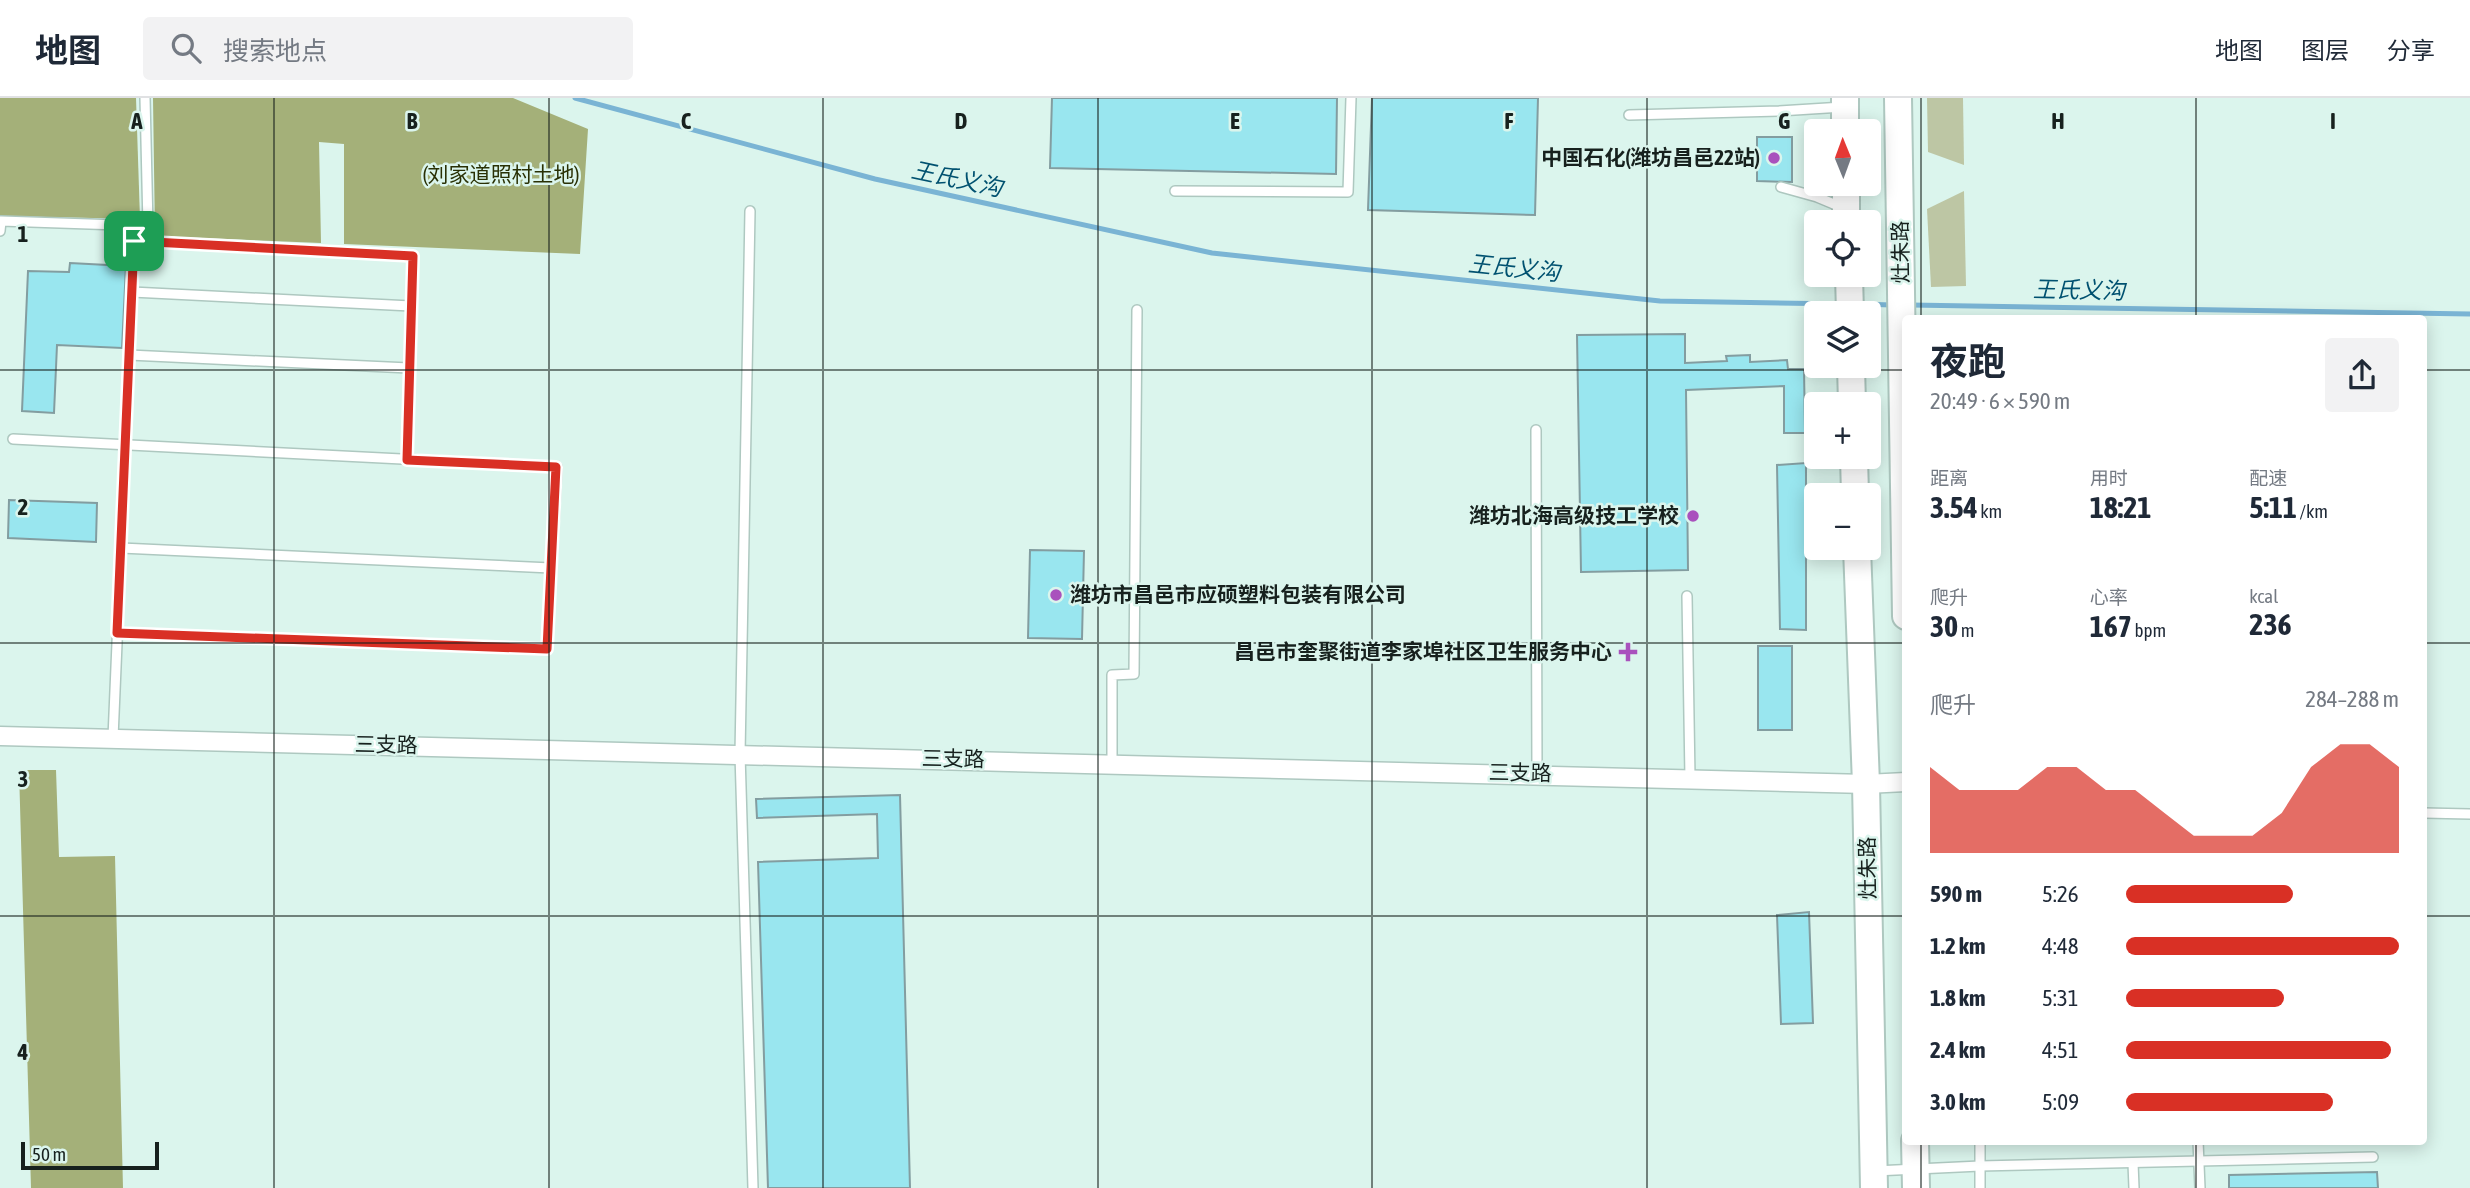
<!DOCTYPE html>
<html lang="zh">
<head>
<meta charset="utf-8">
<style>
  :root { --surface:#fff; --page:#f2f2f3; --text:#1f2937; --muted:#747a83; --line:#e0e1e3; --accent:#d93025 }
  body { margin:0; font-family:"Asap Condensed","Noto Sans SC",sans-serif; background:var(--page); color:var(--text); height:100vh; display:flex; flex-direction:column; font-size:26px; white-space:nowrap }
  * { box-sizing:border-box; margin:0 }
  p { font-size:23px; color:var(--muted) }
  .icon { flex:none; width:38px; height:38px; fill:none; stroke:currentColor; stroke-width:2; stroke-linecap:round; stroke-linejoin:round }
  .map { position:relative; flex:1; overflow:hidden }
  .details { position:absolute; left:1902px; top:217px; width:525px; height:830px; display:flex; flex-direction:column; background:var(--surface); border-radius:7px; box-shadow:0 4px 18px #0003 }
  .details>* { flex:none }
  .needle { width:46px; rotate:359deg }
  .buttons { position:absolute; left:1804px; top:21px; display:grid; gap:14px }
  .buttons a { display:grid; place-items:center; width:77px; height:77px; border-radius:7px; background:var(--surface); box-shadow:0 4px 18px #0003; font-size:35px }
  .scale { position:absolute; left:21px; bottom:18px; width:138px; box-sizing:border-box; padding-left:7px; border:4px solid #17211e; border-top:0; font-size:19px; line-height:24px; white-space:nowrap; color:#17211e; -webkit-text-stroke:5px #dbf5ed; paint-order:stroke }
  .pin { position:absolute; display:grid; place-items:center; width:60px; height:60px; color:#fff; margin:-30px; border-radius:14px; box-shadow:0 4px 10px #0006 }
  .round { display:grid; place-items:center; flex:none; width:74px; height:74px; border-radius:7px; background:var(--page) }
  .head { display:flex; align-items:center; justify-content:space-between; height:119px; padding:0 28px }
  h1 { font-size:38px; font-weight:700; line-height:52px }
  .figures { display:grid; grid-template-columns:repeat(3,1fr); gap:10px; height:119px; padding:7px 28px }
  .figures div { display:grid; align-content:center }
  .figures b { font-size:30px; font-weight:700 }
  .figures small { font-size:19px; font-weight:400 }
  .figures p { font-size:19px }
  .chart { height:196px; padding:14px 28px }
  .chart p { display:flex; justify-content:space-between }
  .chart svg { width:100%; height:126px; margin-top:7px; fill:var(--accent); opacity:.7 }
  ul { padding:0 28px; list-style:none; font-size:23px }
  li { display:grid; grid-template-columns:112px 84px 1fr; align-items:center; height:52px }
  li i { height:18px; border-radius:9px; background:var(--accent) }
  header { display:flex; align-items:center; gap:42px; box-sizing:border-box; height:98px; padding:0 35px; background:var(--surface); border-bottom:2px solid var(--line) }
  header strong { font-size:33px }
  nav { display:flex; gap:38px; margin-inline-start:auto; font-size:24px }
  .search { width:490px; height:63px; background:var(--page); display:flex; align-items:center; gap:18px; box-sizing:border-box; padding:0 24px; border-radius:7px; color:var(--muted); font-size:26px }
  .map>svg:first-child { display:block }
</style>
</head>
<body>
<header>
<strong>地图</strong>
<div class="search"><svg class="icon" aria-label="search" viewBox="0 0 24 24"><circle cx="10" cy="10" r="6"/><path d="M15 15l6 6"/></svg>搜索地点</div>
<nav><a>地图</a><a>图层</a><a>分享</a></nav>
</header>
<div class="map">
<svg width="2470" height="1090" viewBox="0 0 2470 1090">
  <rect width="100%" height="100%" fill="#dbf5ed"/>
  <!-- green -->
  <g fill="#bdc6a4">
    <polygon points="1927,0 1963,0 1964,67 1928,54"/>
    <polygon points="1964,93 1966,188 1931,189 1927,111"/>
  </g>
  <!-- forest -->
  <g fill="#a4b079">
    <polygon points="0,0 136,0 140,121 0,118"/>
    <polygon points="153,0 513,0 588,31 580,156 344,146 344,46 319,44 321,145 155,138"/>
    <polygon points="19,672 56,672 59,759 115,758 123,1090 31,1090"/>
  </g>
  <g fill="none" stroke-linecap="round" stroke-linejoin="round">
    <!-- stream -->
    <g stroke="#7ab4d4" stroke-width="5">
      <polyline points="575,0 875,81 1212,155 1660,203 1844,206"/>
      <polyline points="1857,206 1893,207"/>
      <polyline points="1910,207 2470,216"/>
    </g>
  </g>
  <!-- building -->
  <g fill="#99e6ef" stroke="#839da0" stroke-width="2">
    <polygon points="1052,0 1337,0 1336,76 1050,70"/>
    <polygon points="1372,0 1538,0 1535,117 1368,112"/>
    <polygon points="1757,39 1792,39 1792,84 1757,83"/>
    <polygon points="70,165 126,168 122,250 57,247 54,315 22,313 28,173 69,174"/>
    <polygon points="1685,236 1685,265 1727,263 1726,258 1750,257 1750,264 1787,262 1788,271 1804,271 1805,335 1784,335 1784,288 1686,292 1688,472 1581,474 1577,237"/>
    <polygon points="1806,365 1806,532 1780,531 1777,367"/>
    <polygon points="9,402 97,405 96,444 8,440"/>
    <polygon points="1030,452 1084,453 1082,541 1028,540"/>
    <rect x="1758" y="548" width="34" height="84"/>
    <polygon points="900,697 910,1090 768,1090 758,764 878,760 877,716 757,720 756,701"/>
    <polygon points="1809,814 1813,925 1781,926 1777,817"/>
    <polygon points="2377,1074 2378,1090 2229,1090 2229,1077"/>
  </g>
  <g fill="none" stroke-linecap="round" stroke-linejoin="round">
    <!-- lane casing -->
    <g stroke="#aec8c0" stroke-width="12">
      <g id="lane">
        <polyline points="1629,17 1779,13 1843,9"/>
        <polyline points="1781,89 1817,99 1841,109"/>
        <polyline points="1175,93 1348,94 1351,0"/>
        <polyline points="750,113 740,656 753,1090"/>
        <polyline points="0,133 1,123 148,128 145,0"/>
        <polyline points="132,194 411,208"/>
        <polyline points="129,257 409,270"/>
        <polyline points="1536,332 1537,676"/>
        <polyline points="13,341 557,369 547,551 117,535"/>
        <polyline points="121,450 551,470"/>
        <polyline points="1687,498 1690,680"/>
        <polyline points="113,640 134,143 413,158 407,362"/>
        <polyline points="1112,665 1112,577 1134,576 1137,212"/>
        <polyline points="2424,715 2470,716"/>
        <polyline points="1980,1043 1980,1090"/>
        <polyline points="2198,1043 2200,1090"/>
        <polyline points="2133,1065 2134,1090"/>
        <polyline points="1875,1073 1980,1068 2373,1059"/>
      </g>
    </g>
    <!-- street casing -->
    <g stroke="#aec8c0" stroke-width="21">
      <polyline id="street" points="0,638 1866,686 1906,684"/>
    </g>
    <!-- secondary casing -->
    <g stroke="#aec8c0" stroke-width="30">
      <g id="secondary">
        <polyline points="1845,0 1845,33"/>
        <polyline points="1898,0 1906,518"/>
        <polyline points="1846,86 1846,124"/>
        <polyline points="1849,177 1850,215"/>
        <polyline points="1851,268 1852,306"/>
        <polyline points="1854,359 1855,397"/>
        <polyline points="1857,450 1866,686 1874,1090"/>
        <polyline points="1915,1043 1916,1090"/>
      </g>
    </g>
    <!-- lane -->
    <use href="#lane" stroke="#fff" stroke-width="9"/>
    <!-- street -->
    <use href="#street" stroke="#fff" stroke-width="18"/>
    <!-- secondary -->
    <use href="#secondary" stroke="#fff" stroke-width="26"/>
  </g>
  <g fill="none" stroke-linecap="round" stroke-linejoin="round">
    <!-- route casing -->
    <g stroke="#fff" stroke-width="14">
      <polygon id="route" points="134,143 413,158 407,362 556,369 547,551 117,535"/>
    </g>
    <!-- route -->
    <use href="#route" stroke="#d93025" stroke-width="9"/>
  </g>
  <!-- grid -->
  <path fill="none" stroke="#17211e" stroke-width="2" stroke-opacity="0.55" d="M274 0V1090M549 0V1090M823 0V1090M1098 0V1090M1372 0V1090M1647 0V1090M1921 0V220M2196 0V220M0 272H1906M2424 272H2470M0 545H1906M2424 545H2470M0 818H1906M2424 818H2470M1921 1043V1090M2196 1043V1090"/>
  <!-- markers -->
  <g fill="#a951bd" stroke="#dbf5ed" stroke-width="2.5">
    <circle cx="1774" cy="60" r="7"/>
    <circle cx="1693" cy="418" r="7"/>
    <circle cx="1056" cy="497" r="7"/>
    <path d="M1624.5 543.5h7v7h7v7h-7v7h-7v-7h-7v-7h7z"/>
  </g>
  <g text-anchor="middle" stroke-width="5" stroke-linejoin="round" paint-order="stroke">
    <!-- poi labels -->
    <g font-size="21" font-weight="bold" fill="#17211e" stroke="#dbf5ed" text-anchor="end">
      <text x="1760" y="67">中国石化(潍坊昌邑22站)</text>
      <text x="1679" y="425">潍坊北海高级技工学校</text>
      <text x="1070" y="504" text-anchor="start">潍坊市昌邑市应硕塑料包装有限公司</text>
      <text x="1612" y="561">昌邑市奎聚街道李家埠社区卫生服务中心</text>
    </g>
    <!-- park labels -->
    <g font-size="21" fill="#293004" stroke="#dbf5ed">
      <text x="501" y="84">(刘家道照村土地)</text>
    </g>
    <!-- street labels -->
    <g font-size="21" fill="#17211e" stroke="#dbf5ed">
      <text transform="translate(1901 154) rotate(-91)" y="7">灶朱路</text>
      <text transform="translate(386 647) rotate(1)" y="7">三支路</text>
      <text transform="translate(953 661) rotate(1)" y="7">三支路</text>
      <text transform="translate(1520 675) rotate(1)" y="7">三支路</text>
      <text transform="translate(1868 770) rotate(-91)" y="7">灶朱路</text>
    </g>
    <!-- water labels -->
    <g font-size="23" font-style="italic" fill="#005170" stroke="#dbf5ed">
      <text transform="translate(957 81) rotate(12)" y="8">王氏义沟</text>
      <text transform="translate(1514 170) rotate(6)" y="8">王氏义沟</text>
      <text transform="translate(2079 192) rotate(1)" y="8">王氏义沟</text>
    </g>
  </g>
  <g font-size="23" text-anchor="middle" font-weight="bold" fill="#17211e" stroke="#dbf5ed" stroke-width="5" stroke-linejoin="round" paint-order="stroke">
    <text x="137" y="31">A</text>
    <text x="412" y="31">B</text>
    <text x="686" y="31">C</text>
    <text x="961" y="31">D</text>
    <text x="1235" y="31">E</text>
    <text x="1509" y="31">F</text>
    <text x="1784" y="31">G</text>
    <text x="2058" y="31">H</text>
    <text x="2333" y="31">I</text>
    <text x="23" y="144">1</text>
    <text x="23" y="417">2</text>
    <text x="23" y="689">3</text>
    <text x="23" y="962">4</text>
  </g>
</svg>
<div class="buttons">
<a><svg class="needle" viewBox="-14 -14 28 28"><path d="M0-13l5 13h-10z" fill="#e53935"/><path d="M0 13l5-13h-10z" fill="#747a83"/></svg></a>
<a><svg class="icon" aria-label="locate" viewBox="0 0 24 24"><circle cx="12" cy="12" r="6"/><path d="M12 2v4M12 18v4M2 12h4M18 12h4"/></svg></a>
<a><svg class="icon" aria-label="layers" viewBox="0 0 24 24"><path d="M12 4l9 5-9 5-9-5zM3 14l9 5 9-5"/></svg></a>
<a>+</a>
<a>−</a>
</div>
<div class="scale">50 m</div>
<div class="pin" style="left:134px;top:143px;background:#1e9e55"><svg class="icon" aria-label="arrive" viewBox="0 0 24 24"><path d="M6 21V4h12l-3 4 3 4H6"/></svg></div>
<section class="details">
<div class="head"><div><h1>夜跑</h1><p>20:49 · 6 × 590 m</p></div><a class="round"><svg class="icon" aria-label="share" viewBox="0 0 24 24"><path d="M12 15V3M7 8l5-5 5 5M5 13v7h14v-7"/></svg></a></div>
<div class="figures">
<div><p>距离</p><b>3.54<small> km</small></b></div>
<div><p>用时</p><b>18:21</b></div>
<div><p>配速</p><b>5:11<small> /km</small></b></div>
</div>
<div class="figures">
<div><p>爬升</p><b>30<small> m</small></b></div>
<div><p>心率</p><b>167<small> bpm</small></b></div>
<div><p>kcal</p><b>236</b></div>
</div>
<div class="chart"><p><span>爬升</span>284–288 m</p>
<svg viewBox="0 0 160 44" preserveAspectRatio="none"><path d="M0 44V14L10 22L20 22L30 22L40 14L50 14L60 22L70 22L80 30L90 38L100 38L110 38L120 30L130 14L140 6L150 6L160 14V44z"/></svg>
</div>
<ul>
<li><b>590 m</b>5:26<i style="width:61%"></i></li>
<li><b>1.2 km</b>4:48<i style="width:100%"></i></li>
<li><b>1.8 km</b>5:31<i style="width:58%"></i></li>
<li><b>2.4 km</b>4:51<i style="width:97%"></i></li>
<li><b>3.0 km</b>5:09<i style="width:76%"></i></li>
</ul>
</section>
</div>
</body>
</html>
